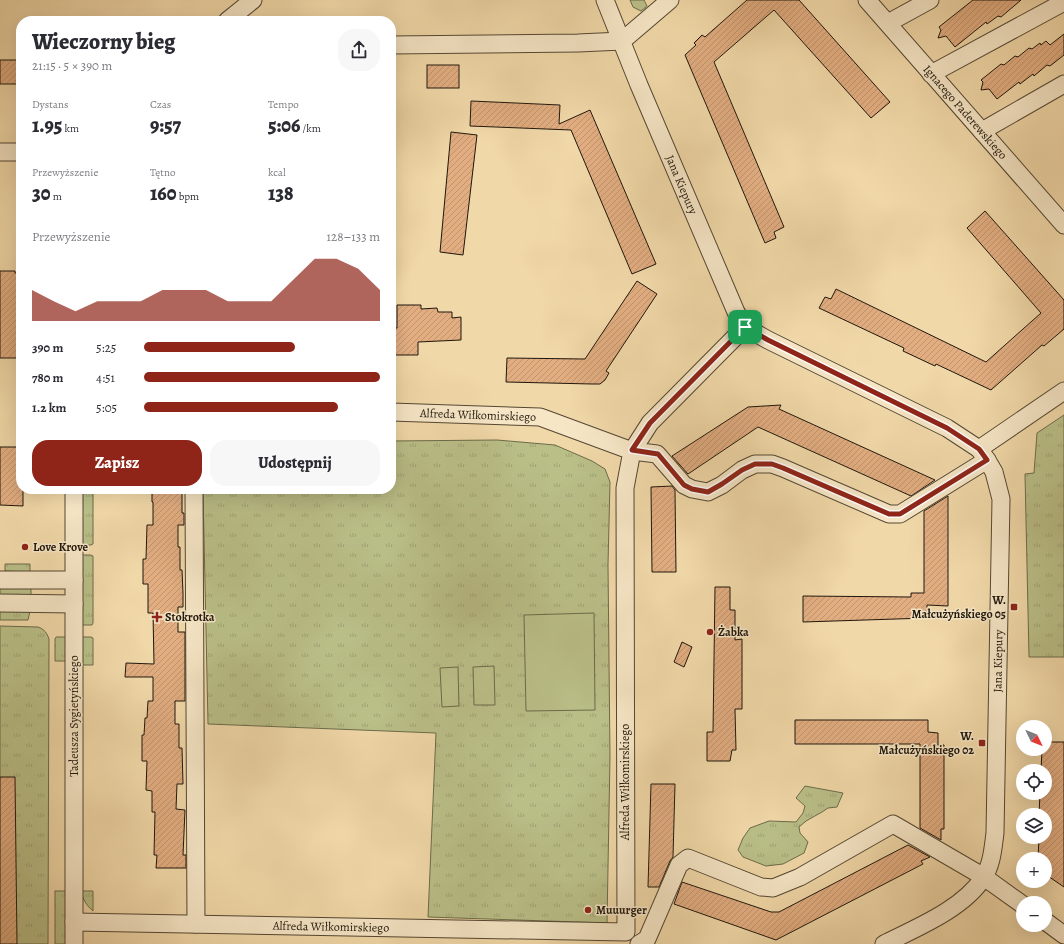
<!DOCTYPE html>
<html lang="pl">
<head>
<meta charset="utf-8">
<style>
  :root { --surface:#fff; --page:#f7f7f7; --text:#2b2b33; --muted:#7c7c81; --accent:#8f2418 }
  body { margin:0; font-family:Alegreya,serif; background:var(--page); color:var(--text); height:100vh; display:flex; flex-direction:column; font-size:15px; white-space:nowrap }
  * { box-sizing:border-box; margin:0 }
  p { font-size:13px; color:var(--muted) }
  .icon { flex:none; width:22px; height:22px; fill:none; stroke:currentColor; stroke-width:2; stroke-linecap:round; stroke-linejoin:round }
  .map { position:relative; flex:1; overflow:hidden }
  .panel { position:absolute; left:16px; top:16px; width:380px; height:478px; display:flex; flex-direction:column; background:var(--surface); border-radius:16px; box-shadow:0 4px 16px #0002 }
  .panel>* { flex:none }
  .needle { width:26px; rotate:133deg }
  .fabs { position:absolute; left:1016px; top:720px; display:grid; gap:8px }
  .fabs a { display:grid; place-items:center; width:36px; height:36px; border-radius:50%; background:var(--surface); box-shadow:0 4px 16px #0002; font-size:20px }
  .pin { position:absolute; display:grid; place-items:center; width:34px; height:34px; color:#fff; margin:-17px; border-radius:8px; box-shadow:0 2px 6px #0006 }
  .round { display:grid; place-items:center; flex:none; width:42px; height:42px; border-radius:16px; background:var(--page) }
  .overview { display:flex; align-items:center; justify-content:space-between; height:68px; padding:0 16px }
  h1 { font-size:22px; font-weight:800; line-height:30px }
  .stats { display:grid; grid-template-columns:repeat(3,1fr); gap:6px; height:68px; padding:4px 16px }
  .stats div { display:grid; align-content:center }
  .stats b { font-size:20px; font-weight:800 }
  .stats small { font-size:11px; font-weight:400 }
  .stats p { font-size:11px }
  .chart { height:112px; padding:8px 16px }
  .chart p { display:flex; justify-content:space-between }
  .chart svg { width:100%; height:72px; margin-top:4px; fill:var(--accent); opacity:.7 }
  .action { display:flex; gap:8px; margin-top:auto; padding:8px 16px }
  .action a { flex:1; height:46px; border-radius:16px; background:var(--accent); color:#fff; font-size:16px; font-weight:800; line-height:46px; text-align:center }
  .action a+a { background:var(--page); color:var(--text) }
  ul { padding:0 16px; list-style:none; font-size:13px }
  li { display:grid; grid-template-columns:64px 48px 1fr; align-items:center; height:30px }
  li i { height:10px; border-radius:5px; background:var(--accent) }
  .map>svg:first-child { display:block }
</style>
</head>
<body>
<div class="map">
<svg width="1064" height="944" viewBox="0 0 1064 944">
  <defs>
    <pattern id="grass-tufts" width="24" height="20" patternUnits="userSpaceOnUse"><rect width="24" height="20" fill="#babf88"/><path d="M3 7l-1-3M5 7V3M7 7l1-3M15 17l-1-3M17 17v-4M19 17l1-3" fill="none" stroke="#9fa374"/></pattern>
    <pattern id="building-hatch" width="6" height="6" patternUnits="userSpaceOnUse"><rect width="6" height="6" fill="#e1ad81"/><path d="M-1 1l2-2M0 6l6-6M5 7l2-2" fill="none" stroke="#c1946e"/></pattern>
  </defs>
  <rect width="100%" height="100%" fill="#f1d8a8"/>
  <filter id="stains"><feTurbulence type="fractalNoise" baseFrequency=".005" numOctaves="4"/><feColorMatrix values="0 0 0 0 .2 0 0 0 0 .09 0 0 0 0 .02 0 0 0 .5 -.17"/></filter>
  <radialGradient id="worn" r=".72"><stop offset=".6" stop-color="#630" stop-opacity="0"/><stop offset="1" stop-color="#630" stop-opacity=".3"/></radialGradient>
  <!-- grass -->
  <g fill="url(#grass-tufts)" stroke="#6c6b4a">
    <polygon points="630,0 644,0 647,6 641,11 633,7"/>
    <polygon points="1064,415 1064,657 1029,657 1025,474 1034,473 1037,433"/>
    <polygon points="497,440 555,445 592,461 605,469 610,482 608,565 610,757 607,923 428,917 436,733 208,724 203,489 391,489 391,441"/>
    <polygon points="82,489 93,489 93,544 91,545 82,545"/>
    <polygon points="82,555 91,555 93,556 93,623 92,625 82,625"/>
    <polygon points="5,564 30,564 30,572 5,571"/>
    <rect x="0" y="588" width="31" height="8"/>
    <polygon points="0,611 30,611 28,620 0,620"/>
    <path d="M0 626 38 627C44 629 47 633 49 639L48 944H0Z"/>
    <polygon points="56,637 66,637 66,661 55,661 55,639"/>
    <polygon points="82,637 91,637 93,638 93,665 82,665"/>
    <polygon points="805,786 843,793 837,807 828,808 822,812 806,821 799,827 800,833 808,842 804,853 783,864 766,866 743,857 738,850 743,838 750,828 769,821 796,822 803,813 805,806 796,798"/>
    <rect x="55" y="891" width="11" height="53"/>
    <path d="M82 891H93V911C87 906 82 899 82 891Z"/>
  </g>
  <!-- garden -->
  <g fill="#babf88" stroke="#6c6b4a">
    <polygon points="594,613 595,710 526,711 524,615"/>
    <polygon points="494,666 495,705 474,705 473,667"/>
    <polygon points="458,667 459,706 442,707 440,668"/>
  </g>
  <!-- building -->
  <g fill="url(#building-hatch)" stroke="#1f170c">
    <polygon points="747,0 799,0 890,102 871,118 774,10 714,62 784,227 774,232 776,238 765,243 685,55 696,45 694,43 702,35 705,37"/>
    <polygon points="973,0 1021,0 1001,17 998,16 987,24 986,22 955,47 946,36 938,38 941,30 939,27"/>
    <polygon points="1064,34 1064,55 1050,66 1047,65 1034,76 1033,74 1020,84 1019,82 997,99 989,89 981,90 983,82 981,80 1001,64 1004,65 1015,56 1018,57 1029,48 1032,49 1040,43 1041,45 1046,41 1050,45"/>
    <rect x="0" y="60" width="21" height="24"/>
    <rect x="427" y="65" width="32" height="23"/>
    <polygon points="471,101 560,105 559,124 590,110 656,264 632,274 571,130 470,126"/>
    <polygon points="451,132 477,135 463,255 440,252"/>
    <polygon points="985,211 1064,300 1064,329 1044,346 1042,345 991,390 936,364 935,366 903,351 904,348 819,308 825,297 831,299 836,289 986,362 1041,313 967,228"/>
    <polygon points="0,271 15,271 15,273 21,273 21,358 0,358"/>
    <polygon points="637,281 657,294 606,371 609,373 605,380 600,384 592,384 506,382 507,358 585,359"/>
    <polygon points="397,305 421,305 421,309 437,308 438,312 452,312 452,318 461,317 461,340 418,342 418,355 391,355 391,328 397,328"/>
    <polygon points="781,405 779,409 935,480 911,496 758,427 688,474 672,456 748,407"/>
    <polygon points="0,447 21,447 21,489 23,489 23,506 0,505"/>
    <polygon points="672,486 675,490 676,572 652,572 651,487"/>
    <polygon points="152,489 182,489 182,513 184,513 184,525 178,525 178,547 180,547 180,570 182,570 183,593 183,607 178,607 178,632 185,632 185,701 175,701 175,724 179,724 179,748 182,748 183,784 177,784 176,809 185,810 183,855 186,855 186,868 156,868 157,855 154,855 155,812 152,812 152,791 146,790 147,761 142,761 142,735 144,735 145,718 147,718 148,701 153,701 153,677 125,677 126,663 154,664 153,613 148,613 148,584 143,584 143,559 146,559 147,525 153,525 153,502 152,502"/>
    <polygon points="948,496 948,606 927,605 927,618 803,622 803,596 911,597 911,593 924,593 924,511"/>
    <polygon points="715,587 730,587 730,610 735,610 735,640 742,639 742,709 735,709 736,750 732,750 730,761 707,761 707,732 713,732"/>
    <polygon points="682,642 692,647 684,667 674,662"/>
    <polygon points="795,720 928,720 928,732 938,733 938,745 944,745 944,829 941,829 941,840 920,828 920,744 795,744"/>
    <polygon points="1045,742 1064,742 1064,887 1045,874 1045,859 1038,859 1039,837 1045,837 1045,815 1039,815 1040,793 1045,793 1045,771 1041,771 1042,749 1045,749"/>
    <polygon points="0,777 15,777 17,944 0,944"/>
    <polygon points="651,784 675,784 673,857 670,861 659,887 648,887"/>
    <polygon points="908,845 930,857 921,861 923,864 776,940 674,904 682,882 771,912 779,912"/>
  </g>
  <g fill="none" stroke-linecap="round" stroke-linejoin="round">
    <!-- minor casing -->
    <g stroke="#544733" stroke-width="19">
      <g id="minor">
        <path id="s1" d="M605 0 639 85 736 312 745 327 768 340 947 428 979 449 987 460 994 472 1001 499 995 833C993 848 992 865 983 878 963 909 916 928 884 944"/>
        <path id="s2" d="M867 0 1064 225"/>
        <polyline points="227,21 253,0"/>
        <polyline points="888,23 930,0"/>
        <polyline points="622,41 670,0"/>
        <polyline points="391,45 578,43 622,41"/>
        <polyline points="931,74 1064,2"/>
        <polyline points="982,131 1064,84"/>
        <polyline points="0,152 21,152"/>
        <polyline points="745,327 650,423 632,451 657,454 684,485 692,489 708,492 722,485 742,470 755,464 772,464 783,468 889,514 900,514 987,460"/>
        <polyline points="979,449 1064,391"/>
        <polyline points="74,489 74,944"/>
        <polyline points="194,489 196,924"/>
        <polyline points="0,580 74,580"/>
        <polyline points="0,603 74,604"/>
        <polyline points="1045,921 1064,935"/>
        <path id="s3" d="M74 922 626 932 625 488 632 451 540 417 391 412"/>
        <polyline points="639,944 647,939 679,865 688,858 761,887 773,888 800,877 893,824 984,877 1023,905"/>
      </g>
    </g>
    <!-- minor -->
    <use href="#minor" stroke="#f6e6c6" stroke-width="17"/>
  </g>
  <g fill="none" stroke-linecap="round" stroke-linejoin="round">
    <!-- route casing -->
    <g stroke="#fff" stroke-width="8">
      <polygon id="route" points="745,327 768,340 947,428 979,449 987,460 900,514 889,514 783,468 772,464 755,464 742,470 722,484 708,492 692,489 684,485 658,454 632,450 650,423"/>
    </g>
    <!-- route -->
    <use href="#route" stroke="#8f2418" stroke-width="5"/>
  </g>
  <!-- markers -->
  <g fill="#8f2418" stroke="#f6e6c6" stroke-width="1.5">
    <circle cx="25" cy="547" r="4"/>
    <rect x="1010" y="603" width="8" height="8" rx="2"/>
    <path d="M155 611h4v4h4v4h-4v4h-4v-4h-4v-4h4z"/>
    <circle cx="710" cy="632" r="4"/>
    <rect x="978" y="739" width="8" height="8" rx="2"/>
    <circle cx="588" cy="910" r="4"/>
  </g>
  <g text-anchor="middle" stroke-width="3" stroke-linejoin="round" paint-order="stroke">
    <!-- street labels -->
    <g font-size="12" fill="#1f170c" stroke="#f6e6c6">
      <text dy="4" stroke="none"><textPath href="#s2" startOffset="149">Ignacego Paderewskiego</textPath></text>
      <text dy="4" stroke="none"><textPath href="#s1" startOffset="200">Jana Kiepury</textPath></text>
      <text transform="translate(478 415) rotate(2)" y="4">Alfreda Wiłkomirskiego</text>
      <text transform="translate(998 661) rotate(-89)" y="4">Jana Kiepury</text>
      <text transform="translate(74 716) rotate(-90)" y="4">Tadeusza Sygietyńskiego</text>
      <text transform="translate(625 782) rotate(-90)" y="4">Alfreda Wiłkomirskiego</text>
      <text dy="4" stroke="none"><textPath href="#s3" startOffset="257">Alfreda Wiłkomirskiego</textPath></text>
    </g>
    <!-- poi labels -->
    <g font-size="12" font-weight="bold" fill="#1f170c" stroke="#f6e6c6" text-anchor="start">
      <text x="33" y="551">Love Krove</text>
      <text x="1006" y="604" text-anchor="end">W.<tspan x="1006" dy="14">Małcużyńskiego 05</tspan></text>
      <text x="165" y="621">Stokrotka</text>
      <text x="718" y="636">Żabka</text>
      <text x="974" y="740" text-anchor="end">W.<tspan x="974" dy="14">Małcużyńskiego 02</tspan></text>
      <text x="596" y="914">Muuurger</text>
    </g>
  </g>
  <rect width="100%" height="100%" filter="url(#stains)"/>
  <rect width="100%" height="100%" fill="url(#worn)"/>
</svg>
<div class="fabs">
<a><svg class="needle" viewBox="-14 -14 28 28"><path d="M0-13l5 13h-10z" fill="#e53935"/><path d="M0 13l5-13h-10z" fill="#7c7c81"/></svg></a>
<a><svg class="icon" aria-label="locate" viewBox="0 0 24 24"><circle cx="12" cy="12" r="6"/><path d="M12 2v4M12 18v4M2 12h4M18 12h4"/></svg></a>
<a><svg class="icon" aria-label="layers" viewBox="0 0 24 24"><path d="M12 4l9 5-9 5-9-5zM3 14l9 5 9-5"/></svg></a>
<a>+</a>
<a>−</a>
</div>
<div class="pin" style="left:745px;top:327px;background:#1e9e55"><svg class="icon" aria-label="arrive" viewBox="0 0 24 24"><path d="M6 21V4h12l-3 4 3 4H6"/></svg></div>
<section class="panel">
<div class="overview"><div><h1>Wieczorny bieg</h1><p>21:15 · 5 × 390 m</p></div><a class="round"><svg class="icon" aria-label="share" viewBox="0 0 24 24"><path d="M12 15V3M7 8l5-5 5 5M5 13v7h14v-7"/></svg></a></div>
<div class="stats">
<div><p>Dystans</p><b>1.95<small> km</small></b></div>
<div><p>Czas</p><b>9:57</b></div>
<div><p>Tempo</p><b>5:06<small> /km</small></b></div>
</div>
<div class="stats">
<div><p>Przewyższenie</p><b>30<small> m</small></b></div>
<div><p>Tętno</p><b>160<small> bpm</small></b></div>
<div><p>kcal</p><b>138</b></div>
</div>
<div class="chart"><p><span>Przewyższenie</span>128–133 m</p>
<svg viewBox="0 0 160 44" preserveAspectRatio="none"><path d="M0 44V25L10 32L20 38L30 32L40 32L50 32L60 25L70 25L80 25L90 32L100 32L110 32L120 19L130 6L140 6L150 12L160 25V44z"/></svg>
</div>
<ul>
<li><b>390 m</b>5:25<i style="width:64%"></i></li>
<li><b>780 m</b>4:51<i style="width:100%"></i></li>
<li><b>1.2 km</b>5:05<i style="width:82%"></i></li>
</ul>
<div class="action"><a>Zapisz</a><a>Udostępnij</a></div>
</section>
</div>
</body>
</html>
